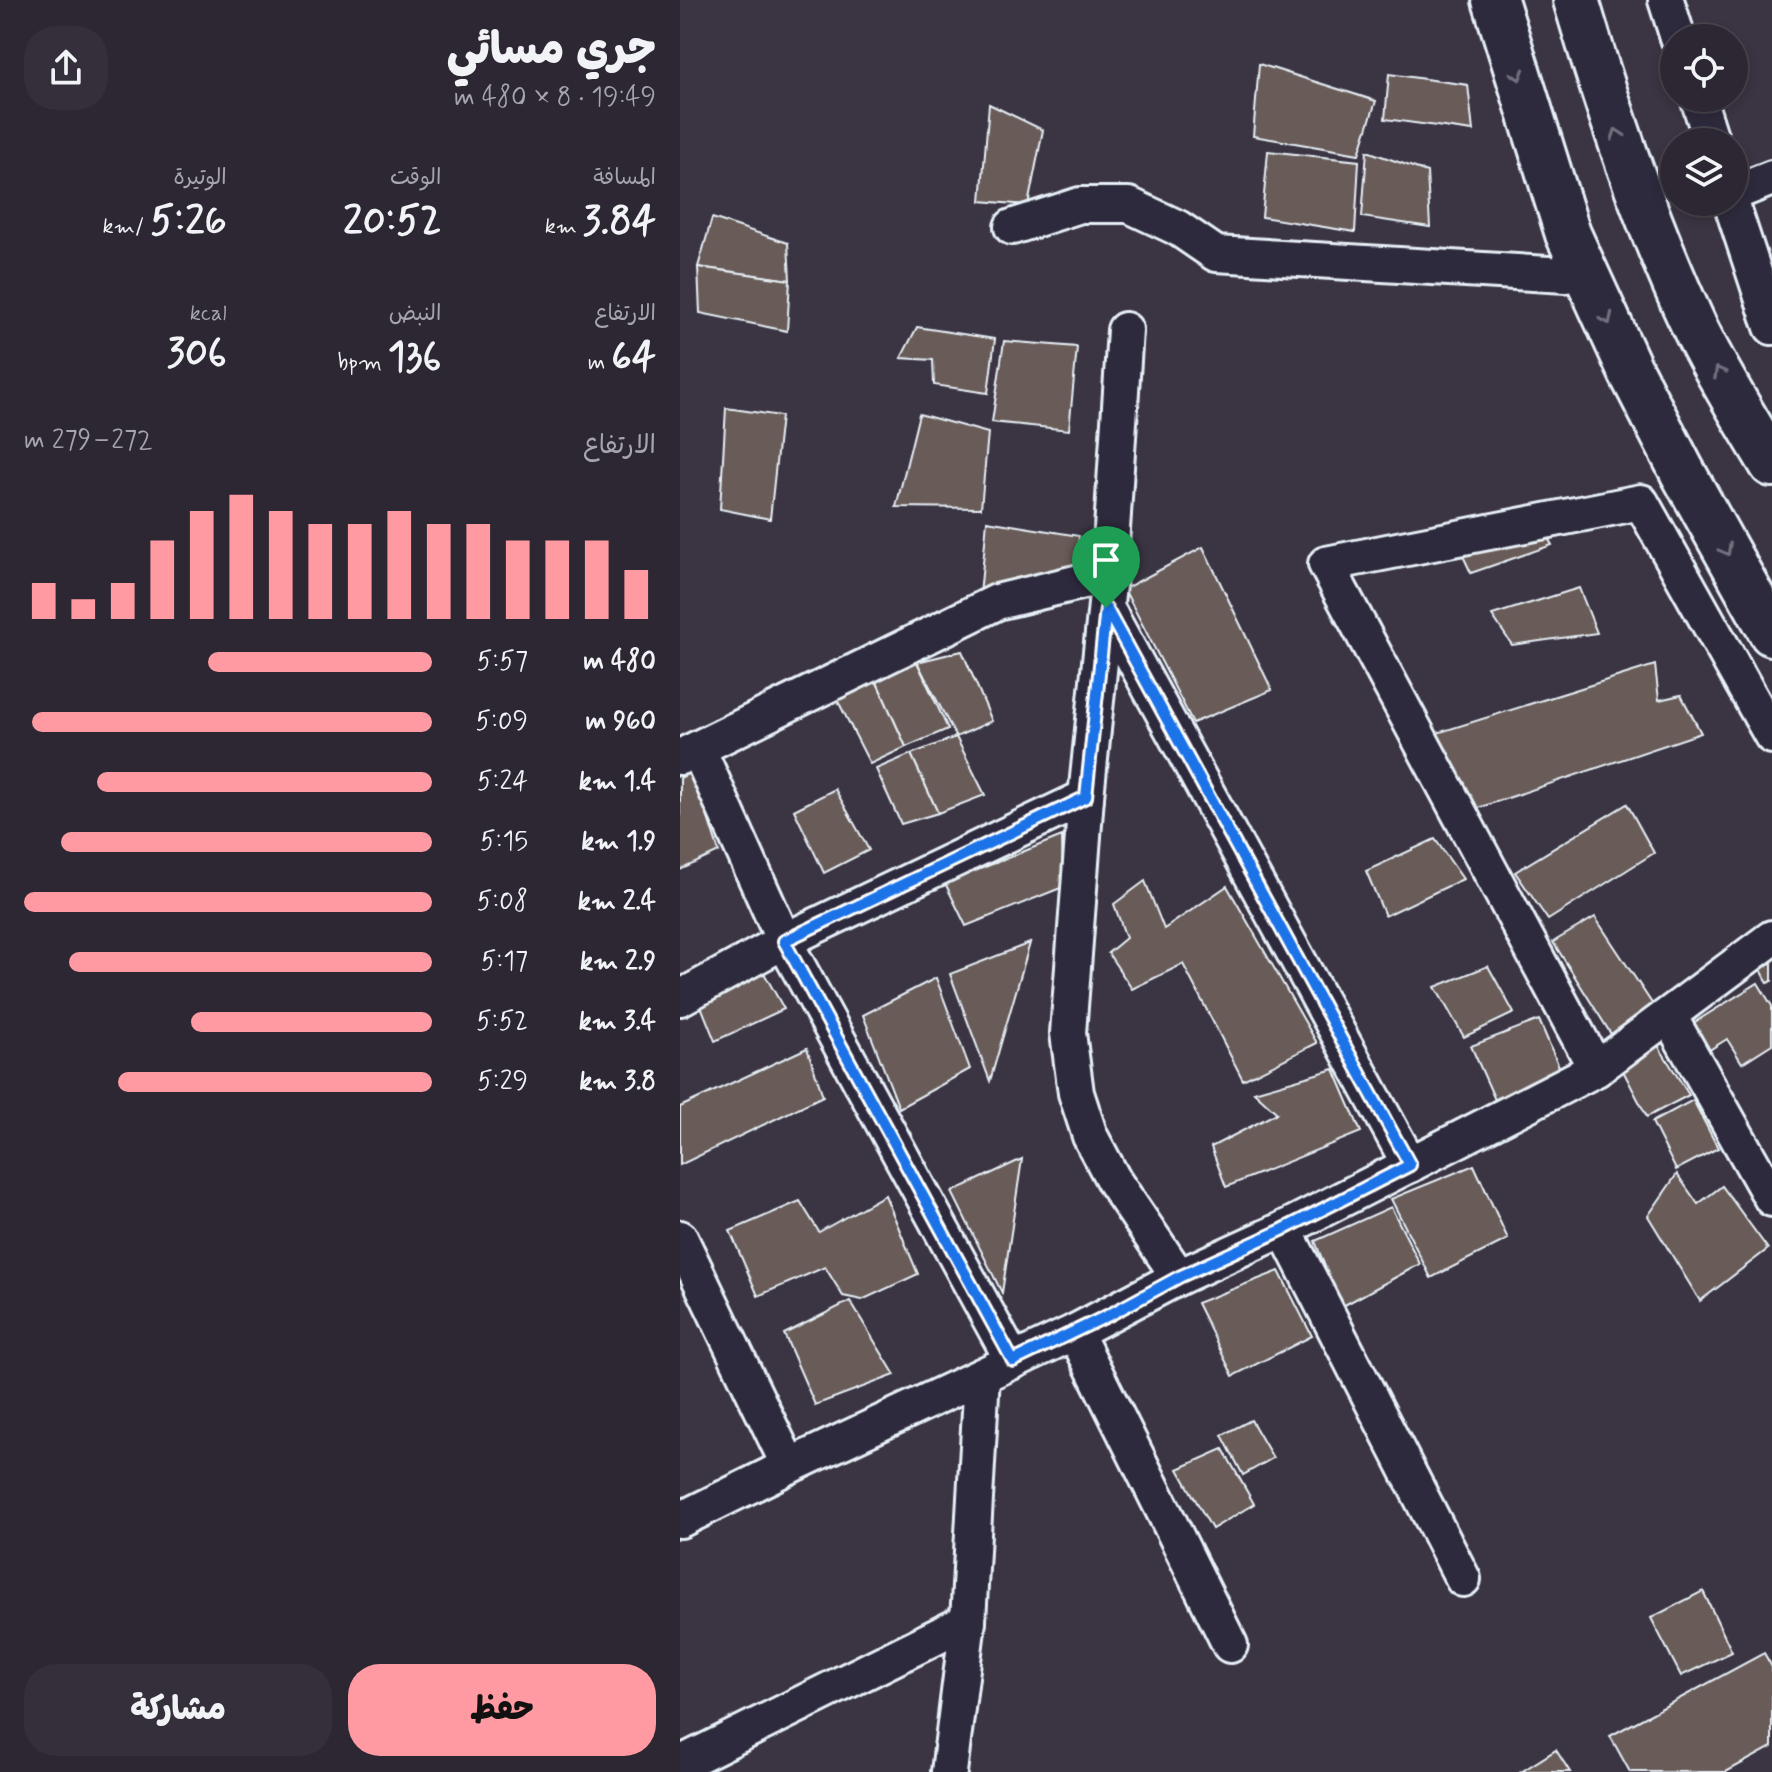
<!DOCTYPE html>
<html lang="ar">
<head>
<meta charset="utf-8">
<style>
  :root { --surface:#2c2732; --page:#342f3a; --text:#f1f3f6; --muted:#a6a5ac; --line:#48444d; --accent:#ff9aa2 }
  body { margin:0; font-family:Mynerve,"Playpen Sans Arabic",sans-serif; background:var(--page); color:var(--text); direction:rtl; height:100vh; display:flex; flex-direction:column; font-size:30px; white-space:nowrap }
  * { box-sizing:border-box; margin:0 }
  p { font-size:26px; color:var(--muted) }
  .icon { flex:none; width:44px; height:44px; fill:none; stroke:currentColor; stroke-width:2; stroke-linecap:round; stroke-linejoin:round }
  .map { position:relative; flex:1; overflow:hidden; direction:ltr }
  .sheet { display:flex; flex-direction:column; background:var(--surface); width:680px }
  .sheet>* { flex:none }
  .fabs { position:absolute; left:980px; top:24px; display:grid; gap:16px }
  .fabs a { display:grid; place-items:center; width:88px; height:88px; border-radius:50%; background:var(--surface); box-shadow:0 4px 12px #0003,0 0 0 2px var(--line); font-size:40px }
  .pin { position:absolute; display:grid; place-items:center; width:68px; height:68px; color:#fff; margin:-82px -34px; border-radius:50% 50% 50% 0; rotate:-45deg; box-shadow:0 0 8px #0007 }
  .pin .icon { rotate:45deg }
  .round { display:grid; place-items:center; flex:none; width:84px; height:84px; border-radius:32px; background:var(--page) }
  .overview { display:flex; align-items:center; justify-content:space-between; height:136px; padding:0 24px }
  h1 { font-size:44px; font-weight:800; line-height:60px }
  .metrics { display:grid; grid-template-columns:repeat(3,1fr); gap:12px; height:136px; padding:8px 24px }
  .metrics div { display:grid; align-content:center }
  .metrics b { font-size:40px; font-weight:800 }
  .metrics small { font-size:22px; font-weight:400 }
  .metrics p { font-size:22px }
  .chart { height:224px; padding:16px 24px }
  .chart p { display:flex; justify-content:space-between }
  .chart svg { width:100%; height:144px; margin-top:8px; stroke:var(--accent); stroke-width:6 }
  .cta { display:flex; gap:16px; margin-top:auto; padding:16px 24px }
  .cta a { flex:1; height:92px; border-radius:32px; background:var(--accent); color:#111; font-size:32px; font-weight:800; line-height:92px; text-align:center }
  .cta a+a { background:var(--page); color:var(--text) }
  ul { padding:0 24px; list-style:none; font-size:26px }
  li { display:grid; grid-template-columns:128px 96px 1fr; align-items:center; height:60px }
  li i { height:20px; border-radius:10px; background:var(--accent) }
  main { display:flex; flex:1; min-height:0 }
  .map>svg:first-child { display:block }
</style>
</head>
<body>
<main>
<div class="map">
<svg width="1092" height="1772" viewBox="0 0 1092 1772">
  <rect width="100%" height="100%" fill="#3b3442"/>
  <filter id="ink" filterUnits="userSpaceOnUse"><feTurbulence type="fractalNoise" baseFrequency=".0125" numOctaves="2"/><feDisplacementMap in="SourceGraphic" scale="16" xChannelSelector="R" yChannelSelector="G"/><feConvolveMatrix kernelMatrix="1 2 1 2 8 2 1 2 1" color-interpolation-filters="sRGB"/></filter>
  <g filter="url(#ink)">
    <!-- building -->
    <g fill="#695c58" stroke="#e8f1f8" stroke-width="2">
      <polygon points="579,64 696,101 679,154 573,136"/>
      <polygon points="709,74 788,85 793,131 705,119"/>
      <polygon points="309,104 363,130 348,205 301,201"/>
      <polygon points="588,151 679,161 675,232 582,217"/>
      <polygon points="687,151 747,172 750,227 682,217"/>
      <polygon points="32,218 108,243 110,280 18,267"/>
      <polygon points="18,267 110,280 107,331 20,313"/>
      <polygon points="237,327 315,339 308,393 254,385 253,360 221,358"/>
      <polygon points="324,341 397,347 389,430 312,422"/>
      <polygon points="46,408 101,416 90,519 40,509"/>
      <polygon points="239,414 308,433 301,508 216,507"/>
      <polygon points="307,521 399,536 394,577 300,595"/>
      <polygon points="861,526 872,545 791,573 778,545"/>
      <polygon points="523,547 592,690 513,723 444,589"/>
      <polygon points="899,588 917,633 832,645 812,615"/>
      <polygon points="282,651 312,721 276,737 237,662"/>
      <polygon points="237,662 268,729 226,747 194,676"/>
      <polygon points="975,665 979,700 1001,695 1021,733 795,809 757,733"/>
      <polygon points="194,676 226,747 190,764 157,699"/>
      <polygon points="276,737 305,795 258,813 231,754"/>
      <polygon points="231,754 258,813 221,824 196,769"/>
      <polygon points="13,771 39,852 0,870 0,778"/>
      <polygon points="155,789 189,850 144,873 114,810"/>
      <polygon points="947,804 974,853 868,920 835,872"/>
      <polygon points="382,836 383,887 286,926 265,883"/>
      <polygon points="755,839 783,879 705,916 686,871"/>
      <polygon points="465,881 484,929 547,886 637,1043 563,1080 503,964 452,989 428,953 446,938 434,904"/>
      <polygon points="915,917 973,1005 931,1034 873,942"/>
      <polygon points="350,943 310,1081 270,974"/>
      <polygon points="1092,954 1092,981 1088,983 1078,964"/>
      <polygon points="808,966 834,1013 784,1037 755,987"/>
      <polygon points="84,973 104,1009 35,1041 19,1001"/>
      <polygon points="256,978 290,1069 219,1108 183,1015"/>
      <polygon points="1078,983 1092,1006 1092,1044 1062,1063 1047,1039 1026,1052 1010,1025"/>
      <polygon points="859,1020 881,1071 815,1100 791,1046"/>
      <polygon points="974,1039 1009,1095 967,1117 940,1065"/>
      <polygon points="127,1048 143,1096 0,1165 0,1107"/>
      <polygon points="654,1069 681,1132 546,1187 531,1147 597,1113 574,1092"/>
      <polygon points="1013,1100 1038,1148 996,1170 972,1122"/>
      <polygon points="342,1159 322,1293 272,1192"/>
      <polygon points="794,1165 828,1239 751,1278 711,1199"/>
      <polygon points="997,1174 1018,1204 1042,1186 1088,1249 1020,1301 968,1216"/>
      <polygon points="205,1195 238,1274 182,1300 163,1296 145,1267 78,1296 50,1231 120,1201 139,1232"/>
      <polygon points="711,1207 740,1264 661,1307 635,1241"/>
      <polygon points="599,1271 632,1336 553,1376 517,1303"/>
      <polygon points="170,1301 215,1375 135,1405 104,1334"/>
      <polygon points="571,1420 593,1458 563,1475 542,1435"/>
      <polygon points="543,1449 574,1504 532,1529 498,1469"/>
      <polygon points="1023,1591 1052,1652 1001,1676 971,1618"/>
      <polygon points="1084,1653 1092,1667 1092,1747 1046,1772 950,1772 930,1736"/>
      <polygon points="876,1750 890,1772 841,1772"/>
    </g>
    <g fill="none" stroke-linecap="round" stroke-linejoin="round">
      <!-- street casing -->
      <g stroke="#e8f1f8" stroke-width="40">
        <g id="street">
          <polyline points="986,0 998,38"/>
          <polyline points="1018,98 1032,142"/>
          <polyline points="1054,193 1092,178"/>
          <polyline points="1051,202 1092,327"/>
          <polyline points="332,227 400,205 449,205 498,228 536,254 886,275"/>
          <polyline points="445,330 429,575 406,797 388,1033 396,1093 410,1136 434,1181 499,1277"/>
          <polyline points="426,608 730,1165"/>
          <polyline points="18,749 104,941 333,1361"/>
          <polyline points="0,757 317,602 429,575"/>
          <polyline points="0,998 104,941 406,797"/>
          <polyline points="989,1016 1092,1199"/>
          <polyline points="916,1069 646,564 961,502 1092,736"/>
          <polyline points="604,1229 783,1579"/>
          <polyline points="0,1238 109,1466"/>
          <polyline points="395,1332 550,1645"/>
          <polyline points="0,1520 109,1466 395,1332 499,1277 604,1229 916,1069 1092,938"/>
          <polyline points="0,1764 288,1621"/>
          <polyline points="269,1772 288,1621 302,1376"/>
        </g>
      </g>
      <!-- secondary casing -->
      <g stroke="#e8f1f8" stroke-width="50">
        <g id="secondary">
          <polyline points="815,0 888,234 952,374 1002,471 1092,633"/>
          <path d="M896 0C929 111 965 221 1014 326 1036 372 1066 420 1092 464"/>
        </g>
      </g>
      <!-- street -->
      <use href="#street" stroke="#2f2a3d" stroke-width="34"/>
      <!-- secondary -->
      <use href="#secondary" stroke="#2f2a3d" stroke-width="44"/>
    </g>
    <!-- one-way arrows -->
    <defs><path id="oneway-chevron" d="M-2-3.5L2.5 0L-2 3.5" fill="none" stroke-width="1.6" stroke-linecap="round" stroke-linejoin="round" transform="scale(2)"/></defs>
    <g stroke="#70707e">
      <use href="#oneway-chevron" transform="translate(838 75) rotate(73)"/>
      <use href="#oneway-chevron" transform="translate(937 134) rotate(-109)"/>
      <use href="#oneway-chevron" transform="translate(927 319) rotate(65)"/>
      <use href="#oneway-chevron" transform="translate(1039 372) rotate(-119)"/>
      <use href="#oneway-chevron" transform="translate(1046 550) rotate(61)"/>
    </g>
  </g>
  <g fill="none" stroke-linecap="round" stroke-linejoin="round" filter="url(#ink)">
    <!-- route casing -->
    <g stroke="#fff" stroke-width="16">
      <polygon id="route" points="426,608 730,1165 604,1229 499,1277 431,1314 333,1361 104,941 406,797"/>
    </g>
    <!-- route -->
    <use href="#route" stroke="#1a73e8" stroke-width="10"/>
  </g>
</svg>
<div class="fabs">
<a><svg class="icon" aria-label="locate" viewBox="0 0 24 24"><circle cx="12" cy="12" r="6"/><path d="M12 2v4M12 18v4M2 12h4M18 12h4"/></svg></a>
<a><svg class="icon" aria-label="layers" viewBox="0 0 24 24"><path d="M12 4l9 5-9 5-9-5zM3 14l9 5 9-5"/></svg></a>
</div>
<div class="pin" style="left:426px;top:608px;background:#1e9e55"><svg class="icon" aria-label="arrive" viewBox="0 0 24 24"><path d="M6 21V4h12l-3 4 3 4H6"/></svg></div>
</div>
<section class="sheet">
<div class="overview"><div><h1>جري مسائي</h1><p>19:49 · 8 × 480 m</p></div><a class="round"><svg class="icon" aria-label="share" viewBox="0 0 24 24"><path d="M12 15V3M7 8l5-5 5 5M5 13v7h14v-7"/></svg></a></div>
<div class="metrics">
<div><p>المسافة</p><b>3.84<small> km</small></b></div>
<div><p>الوقت</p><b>20:52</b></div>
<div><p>الوتيرة</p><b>5:26<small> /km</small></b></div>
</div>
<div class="metrics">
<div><p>الارتفاع</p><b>64<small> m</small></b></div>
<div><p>النبض</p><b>136<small> bpm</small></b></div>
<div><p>kcal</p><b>306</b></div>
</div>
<div class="chart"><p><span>الارتفاع</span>272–279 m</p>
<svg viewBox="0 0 160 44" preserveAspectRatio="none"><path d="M5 44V33M15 44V38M25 44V33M35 44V20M45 44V11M55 44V6M65 44V11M75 44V15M85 44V15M95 44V11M105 44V15M115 44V15M125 44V20M135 44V20M145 44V20M155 44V29"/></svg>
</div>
<ul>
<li><b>480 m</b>5:57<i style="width:55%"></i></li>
<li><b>960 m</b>5:09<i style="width:98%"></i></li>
<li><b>1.4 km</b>5:24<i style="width:82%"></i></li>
<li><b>1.9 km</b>5:15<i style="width:91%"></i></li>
<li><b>2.4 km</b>5:08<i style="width:100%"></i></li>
<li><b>2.9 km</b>5:17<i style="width:89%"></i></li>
<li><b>3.4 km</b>5:52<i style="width:59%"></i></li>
<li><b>3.8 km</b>5:29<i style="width:77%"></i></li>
</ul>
<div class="cta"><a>حفظ</a><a>مشاركة</a></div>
</section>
</main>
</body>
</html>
